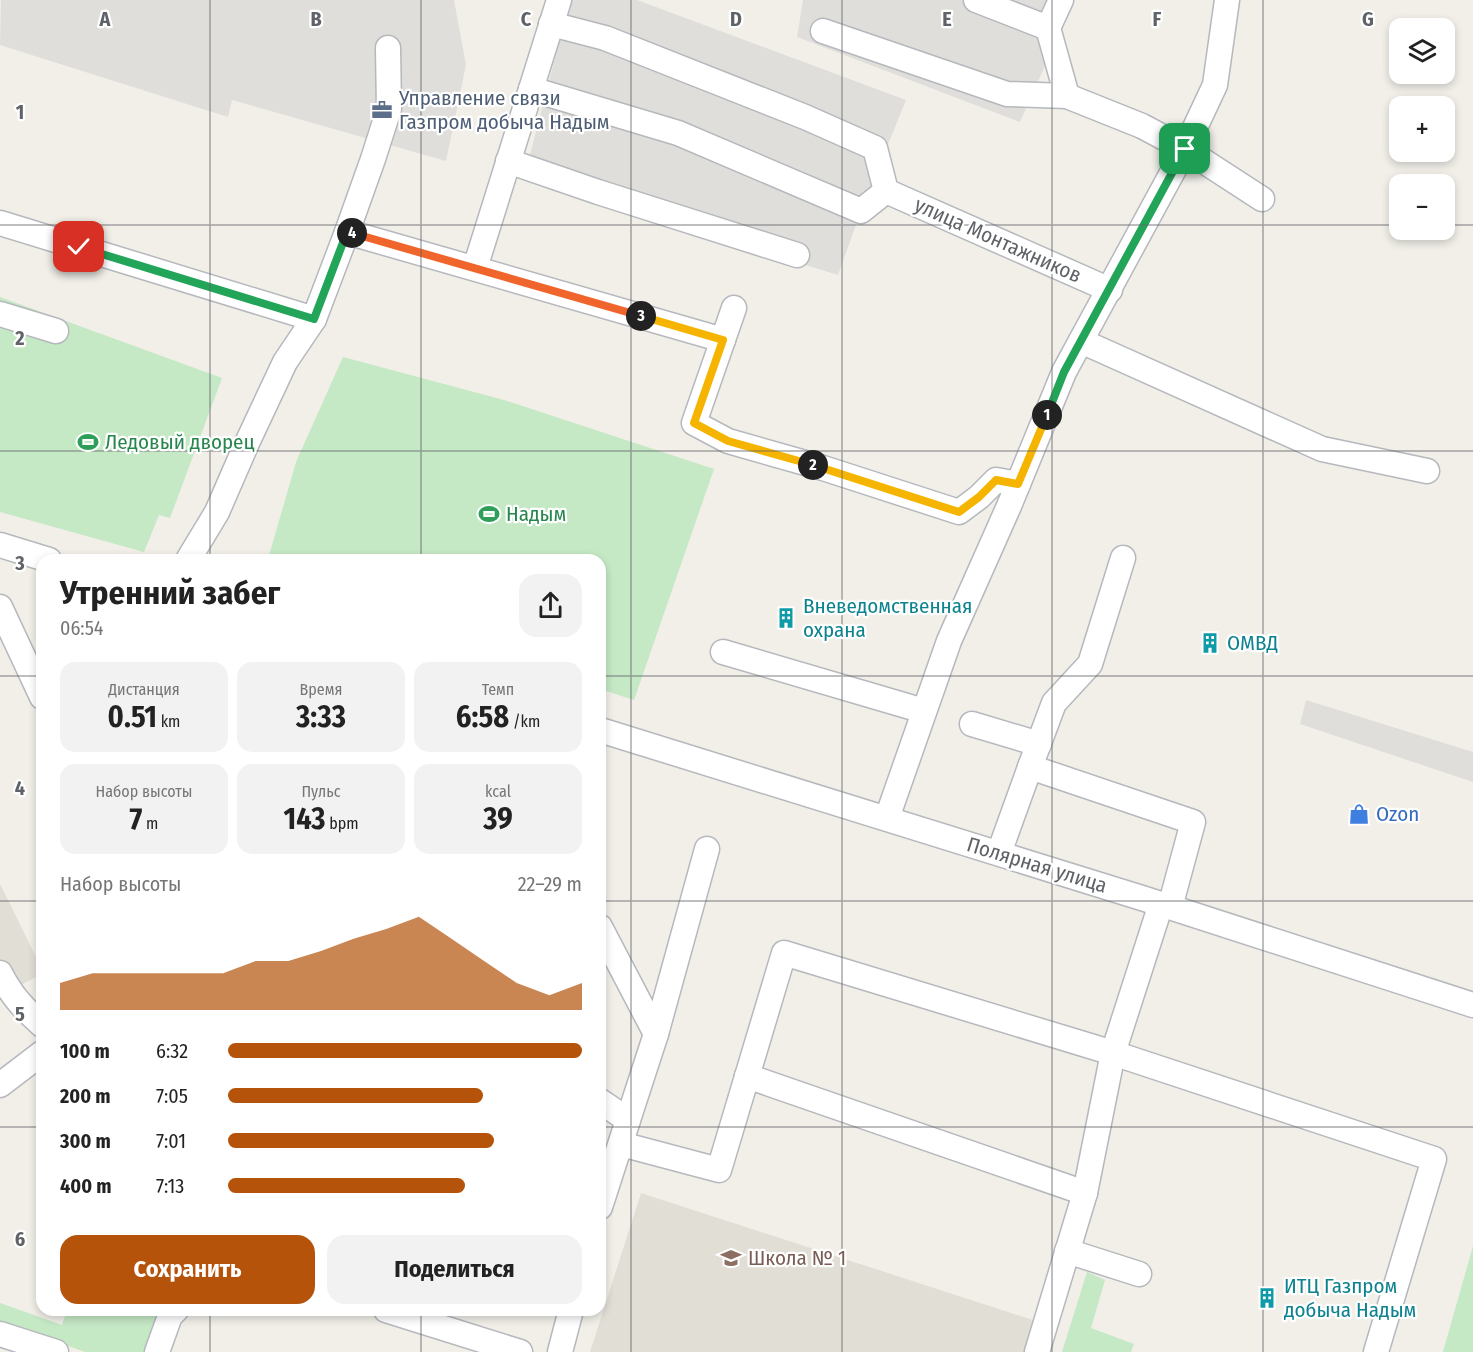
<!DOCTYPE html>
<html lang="ru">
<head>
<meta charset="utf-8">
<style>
  :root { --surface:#fff; --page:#f2f2f2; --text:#222; --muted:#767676; --accent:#b45309 }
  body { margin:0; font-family:"Fira Sans Condensed",sans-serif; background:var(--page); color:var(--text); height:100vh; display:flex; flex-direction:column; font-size:22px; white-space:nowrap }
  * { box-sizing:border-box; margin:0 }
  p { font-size:20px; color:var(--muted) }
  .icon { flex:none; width:33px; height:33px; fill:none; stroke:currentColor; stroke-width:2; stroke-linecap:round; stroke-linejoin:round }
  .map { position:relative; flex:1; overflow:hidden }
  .side { position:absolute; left:36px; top:554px; width:570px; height:762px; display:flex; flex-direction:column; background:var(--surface); border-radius:18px; box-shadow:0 3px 9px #0003 }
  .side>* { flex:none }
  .controls { position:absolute; left:1389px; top:18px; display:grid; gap:12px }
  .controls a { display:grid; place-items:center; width:66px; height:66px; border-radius:12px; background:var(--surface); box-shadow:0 3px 9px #0003; font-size:30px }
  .pin { position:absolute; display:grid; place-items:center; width:51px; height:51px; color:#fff; margin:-26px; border-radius:12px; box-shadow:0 3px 9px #0006 }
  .km { position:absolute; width:30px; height:30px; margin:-15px; border-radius:50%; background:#222; color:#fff; font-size:16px; line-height:30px; text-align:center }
  .round { display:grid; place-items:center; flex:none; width:63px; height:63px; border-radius:18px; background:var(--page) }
  .overview { display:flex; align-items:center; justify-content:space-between; height:102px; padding:0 24px }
  h1 { font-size:33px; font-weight:700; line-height:45px }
  .stats { display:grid; grid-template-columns:repeat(3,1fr); gap:9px; height:102px; padding:6px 24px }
  .stats div { display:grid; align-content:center; border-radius:15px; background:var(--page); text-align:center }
  .stats b { font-size:30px; font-weight:700 }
  .stats small { font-size:16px; font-weight:400 }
  .stats p { font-size:16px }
  .chart { height:168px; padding:12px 24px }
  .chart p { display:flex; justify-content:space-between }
  .chart svg { width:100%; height:108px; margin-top:6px; fill:var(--accent); opacity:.7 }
  .primary-button { display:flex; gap:12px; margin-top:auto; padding:12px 24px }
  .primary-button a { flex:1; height:69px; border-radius:18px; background:var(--accent); color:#fff; font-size:24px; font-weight:700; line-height:69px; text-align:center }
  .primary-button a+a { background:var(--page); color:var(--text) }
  ul { padding:0 24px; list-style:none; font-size:20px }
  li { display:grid; grid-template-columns:96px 72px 1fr; align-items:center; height:45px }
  li i { height:15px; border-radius:8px; background:var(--accent) }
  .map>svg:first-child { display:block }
</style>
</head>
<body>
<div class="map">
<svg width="1473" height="1352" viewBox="0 0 1473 1352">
  <rect width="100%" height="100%" fill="#f1efe8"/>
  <!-- industrial -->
  <g fill="#e0deda">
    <polygon points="1,0 454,0 466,65 446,161 232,100 228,117 0,45"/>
    <polygon points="570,0 637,0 906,100 861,211 838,275 524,178"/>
    <polygon points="803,0 1074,0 1020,122 797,37"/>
    <polygon points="1306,700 1473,752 1473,782 1300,724"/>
  </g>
  <!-- education -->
  <g fill="#e1ded6">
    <polygon points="0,884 42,969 42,974 0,996"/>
    <polygon points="641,1193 1042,1323 1032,1352 590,1352"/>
  </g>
  <!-- green -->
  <g fill="#c5e8c5">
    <polygon points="0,297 222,378 170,518 159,515 144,552 0,512"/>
    <polygon points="343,357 504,400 714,469 634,700 600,689 600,560 268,559 296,462"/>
    <polygon points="1473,1246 1473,1352 1443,1352"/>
    <polygon points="1087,1272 1105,1280 1091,1328 1134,1344 1131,1352 1062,1352"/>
    <polygon points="0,1303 62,1325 67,1310 173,1310 166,1352 85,1352 0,1321"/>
  </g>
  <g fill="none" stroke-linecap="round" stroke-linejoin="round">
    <!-- minor casing -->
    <g stroke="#b5b8bc" stroke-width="27">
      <g id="minor">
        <polyline points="976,0 1048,28"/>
        <polyline points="1061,0 1048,28 1067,96 1142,126 1185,149 1262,199"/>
        <polyline points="551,24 605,38 805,117 875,148 886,191"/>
        <polyline points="823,31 1007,94 1067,96"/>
        <polyline points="531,89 678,133 861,211 886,191"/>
        <polyline points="508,161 598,192 797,255"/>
        <polyline points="886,191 1110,290"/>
        <polyline points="0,223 314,319"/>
        <polyline points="347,232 373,159 389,109 388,48"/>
        <polyline points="475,268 559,0"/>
        <polyline points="734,308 694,423 728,441 823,468 959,512 979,497 996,480 1018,484"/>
        <polyline points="0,314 56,331"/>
        <polyline points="1081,341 1322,449 1427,471"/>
        <polyline points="0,545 49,560"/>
        <polyline points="188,560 217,512 247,443 285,362 314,319 347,232 723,340"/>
        <polyline points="0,607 42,697"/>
        <polyline points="723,652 924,711"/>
        <polyline points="972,724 1039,744"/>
        <polyline points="600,730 1145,899 1473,1005"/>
        <polyline points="1030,767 1054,703 1090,664 1123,558"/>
        <polyline points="887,818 949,641 1009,506 1064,372 1185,149 1215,85 1227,0"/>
        <polyline points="999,853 1030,767 1193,822 1170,907"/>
        <polyline points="600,927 656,1034 707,849"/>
        <path d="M0 973C11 995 24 1009 42 1025"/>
        <polyline points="747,1076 1085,1193"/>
        <polyline points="0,1085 42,1053"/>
        <polyline points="600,1101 628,1120 600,1207"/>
        <polyline points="628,1120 656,1034"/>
        <polyline points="621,1144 719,1170 784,953 1113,1053 1434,1159 1376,1352"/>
        <polyline points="1067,1251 1139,1274"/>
        <polyline points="386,1310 520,1352"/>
        <polyline points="0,1334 56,1352"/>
        <polyline points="157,1352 170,1316 176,1310"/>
        <polyline points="560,1352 571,1310"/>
        <polyline points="1037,1352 1085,1193 1113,1053 1161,904"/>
      </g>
    </g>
    <!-- minor -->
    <use href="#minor" stroke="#fff" stroke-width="24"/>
  </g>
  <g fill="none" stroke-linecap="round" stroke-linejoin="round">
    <!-- split-1 casing -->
    <g stroke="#fff" stroke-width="12">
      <polyline id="split-1" points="1047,415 1064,372 1185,149"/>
    </g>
    <!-- split-2 casing -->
    <g stroke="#fff" stroke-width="12">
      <polyline id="split-2" points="813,465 959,512 979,497 996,480 1018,484 1047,415"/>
    </g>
    <!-- split-3 casing -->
    <g stroke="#fff" stroke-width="12">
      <polyline id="split-3" points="641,316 723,340 694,423 728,441 813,465"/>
    </g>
    <!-- split-4 casing -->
    <g stroke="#fff" stroke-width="12">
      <polyline id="split-4" points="352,233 641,316"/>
    </g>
    <!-- split-5 casing -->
    <g stroke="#fff" stroke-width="12">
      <polyline id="split-5" points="79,247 314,319 347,232 352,233"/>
    </g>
    <!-- split-1 -->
    <use href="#split-1" stroke="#22a559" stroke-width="8"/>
    <!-- split-2 -->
    <use href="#split-2" stroke="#f5b400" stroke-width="8"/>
    <!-- split-3 -->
    <use href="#split-3" stroke="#f5b400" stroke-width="8"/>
    <!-- split-4 -->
    <use href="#split-4" stroke="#f0652b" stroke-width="8"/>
    <!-- split-5 -->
    <use href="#split-5" stroke="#22a559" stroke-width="8"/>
  </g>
  <!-- grid -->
  <path fill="none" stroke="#5f6368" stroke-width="1.5" stroke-opacity="0.55" d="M210 0V560M421 0V560M631 0V1352M842 0V1352M1052 0V1352M1263 0V1352M0 225H1400M1444 225H1473M0 451H1473M0 676H42M600 676H1473M0 901H42M600 901H1473M0 1127H42M600 1127H1473M210 1310V1352M421 1310V1352"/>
  <!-- icons -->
  <defs>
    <g id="office-bare" transform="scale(1.62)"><path d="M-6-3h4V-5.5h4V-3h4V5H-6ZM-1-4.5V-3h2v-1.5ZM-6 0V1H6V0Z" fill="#5c6f8a" stroke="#fff" stroke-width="2.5" paint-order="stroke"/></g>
    <g id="stadium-bare" transform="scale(1.62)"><path d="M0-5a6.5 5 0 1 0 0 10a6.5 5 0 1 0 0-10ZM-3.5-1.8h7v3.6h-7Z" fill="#2e9e5b" stroke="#fff" stroke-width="2.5" paint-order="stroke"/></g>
    <g id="building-bare" transform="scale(1.62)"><path d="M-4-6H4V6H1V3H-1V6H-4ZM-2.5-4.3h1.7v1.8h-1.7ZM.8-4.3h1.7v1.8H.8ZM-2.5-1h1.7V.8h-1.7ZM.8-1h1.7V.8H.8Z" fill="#0f9aa8" stroke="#fff" stroke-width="2.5" paint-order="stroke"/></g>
    <g id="shop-bare" transform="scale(1.62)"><path d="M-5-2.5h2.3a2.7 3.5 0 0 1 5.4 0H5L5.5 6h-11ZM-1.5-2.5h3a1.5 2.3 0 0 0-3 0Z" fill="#3f7fe0" stroke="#fff" stroke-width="2.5" paint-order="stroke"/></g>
    <g id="school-bare" transform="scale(1.62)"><path d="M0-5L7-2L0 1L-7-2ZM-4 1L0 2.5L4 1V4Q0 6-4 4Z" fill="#8d6e63" stroke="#fff" stroke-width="2.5" paint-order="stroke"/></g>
  </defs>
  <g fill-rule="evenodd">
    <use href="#office-bare" x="382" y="110"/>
    <use href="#stadium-bare" x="88" y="442"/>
    <use href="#stadium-bare" x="489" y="514"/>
    <use href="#building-bare" x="786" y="618"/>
    <use href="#building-bare" x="1210" y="643"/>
    <use href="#shop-bare" x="1359" y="814"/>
    <use href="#school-bare" x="731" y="1258"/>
    <use href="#building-bare" x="1267" y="1298"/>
  </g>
  <g text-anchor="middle" stroke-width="4.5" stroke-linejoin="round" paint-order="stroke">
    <!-- service labels -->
    <g font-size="21" fill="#4e5e75" stroke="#fff" text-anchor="start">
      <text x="399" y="105">Управление связи<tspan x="399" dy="24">Газпром добыча Надым</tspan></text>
    </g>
    <!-- street labels -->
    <g font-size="21" fill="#5f6368" stroke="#fff">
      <text transform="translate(998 240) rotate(24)" y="7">улица Монтажников</text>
      <text transform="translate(1037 865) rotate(17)" y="7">Полярная улица</text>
    </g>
    <!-- leisure labels -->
    <g font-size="21" fill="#27864d" stroke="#fff" text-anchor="start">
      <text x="105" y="449">Ледовый дворец</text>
      <text x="506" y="521">Надым</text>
    </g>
    <!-- culture labels -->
    <g font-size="21" fill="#0d838f" stroke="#fff" text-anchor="start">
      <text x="803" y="613">Вневедомственная<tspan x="803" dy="24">охрана</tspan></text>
      <text x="1227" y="650">ОМВД</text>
      <text x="1284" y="1293">ИТЦ Газпром<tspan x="1284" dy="24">добыча Надым</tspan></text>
    </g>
    <!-- shop labels -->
    <g font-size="21" fill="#366cbe" stroke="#fff" text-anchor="start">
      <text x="1376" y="821">Ozon</text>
    </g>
    <!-- education labels -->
    <g font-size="21" fill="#785e54" stroke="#fff" text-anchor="start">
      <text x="748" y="1265">Школа № 1</text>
    </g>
  </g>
  <g font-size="20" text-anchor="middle" font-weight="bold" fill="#5f6368" stroke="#fff" stroke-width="4.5" stroke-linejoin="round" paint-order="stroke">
    <text x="105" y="26">A</text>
    <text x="316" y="26">B</text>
    <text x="526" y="26">C</text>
    <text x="736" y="26">D</text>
    <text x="947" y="26">E</text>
    <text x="1157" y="26">F</text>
    <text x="1368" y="26">G</text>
    <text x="20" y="119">1</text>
    <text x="20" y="345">2</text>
    <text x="20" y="570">3</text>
    <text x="20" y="795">4</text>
    <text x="20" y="1021">5</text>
    <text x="20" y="1246">6</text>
  </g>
</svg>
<div class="controls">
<a><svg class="icon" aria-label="layers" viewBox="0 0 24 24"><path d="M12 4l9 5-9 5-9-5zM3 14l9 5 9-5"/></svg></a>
<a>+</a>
<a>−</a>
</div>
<div class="pin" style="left:1185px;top:149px;background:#1e9e55"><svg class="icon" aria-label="arrive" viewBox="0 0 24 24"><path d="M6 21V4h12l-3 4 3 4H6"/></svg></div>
<div class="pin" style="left:79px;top:247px;background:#d93025"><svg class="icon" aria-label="check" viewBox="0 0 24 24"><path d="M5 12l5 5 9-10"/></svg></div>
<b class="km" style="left:1047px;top:415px">1</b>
<b class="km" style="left:813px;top:465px">2</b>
<b class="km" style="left:641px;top:316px">3</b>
<b class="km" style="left:352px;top:233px">4</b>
<section class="side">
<div class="overview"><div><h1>Утренний забег</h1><p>06:54</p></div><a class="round"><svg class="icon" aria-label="share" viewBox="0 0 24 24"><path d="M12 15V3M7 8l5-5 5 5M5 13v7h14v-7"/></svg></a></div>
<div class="stats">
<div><p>Дистанция</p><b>0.51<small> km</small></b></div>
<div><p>Время</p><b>3:33</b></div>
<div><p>Темп</p><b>6:58<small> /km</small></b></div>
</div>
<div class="stats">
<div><p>Набор высоты</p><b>7<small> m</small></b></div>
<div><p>Пульс</p><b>143<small> bpm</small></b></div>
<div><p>kcal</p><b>39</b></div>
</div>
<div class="chart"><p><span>Набор высоты</span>22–29 m</p>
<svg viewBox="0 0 160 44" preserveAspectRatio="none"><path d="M0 44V33L10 29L20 29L30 29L40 29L50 29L60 24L70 24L80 20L90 15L100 11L110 6L120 15L130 24L140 33L150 38L160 33V44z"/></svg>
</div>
<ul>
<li><b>100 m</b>6:32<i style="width:100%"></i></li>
<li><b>200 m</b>7:05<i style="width:72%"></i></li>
<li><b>300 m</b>7:01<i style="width:75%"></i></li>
<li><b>400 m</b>7:13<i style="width:67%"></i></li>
</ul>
<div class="primary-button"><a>Сохранить</a><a>Поделиться</a></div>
</section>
</div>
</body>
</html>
